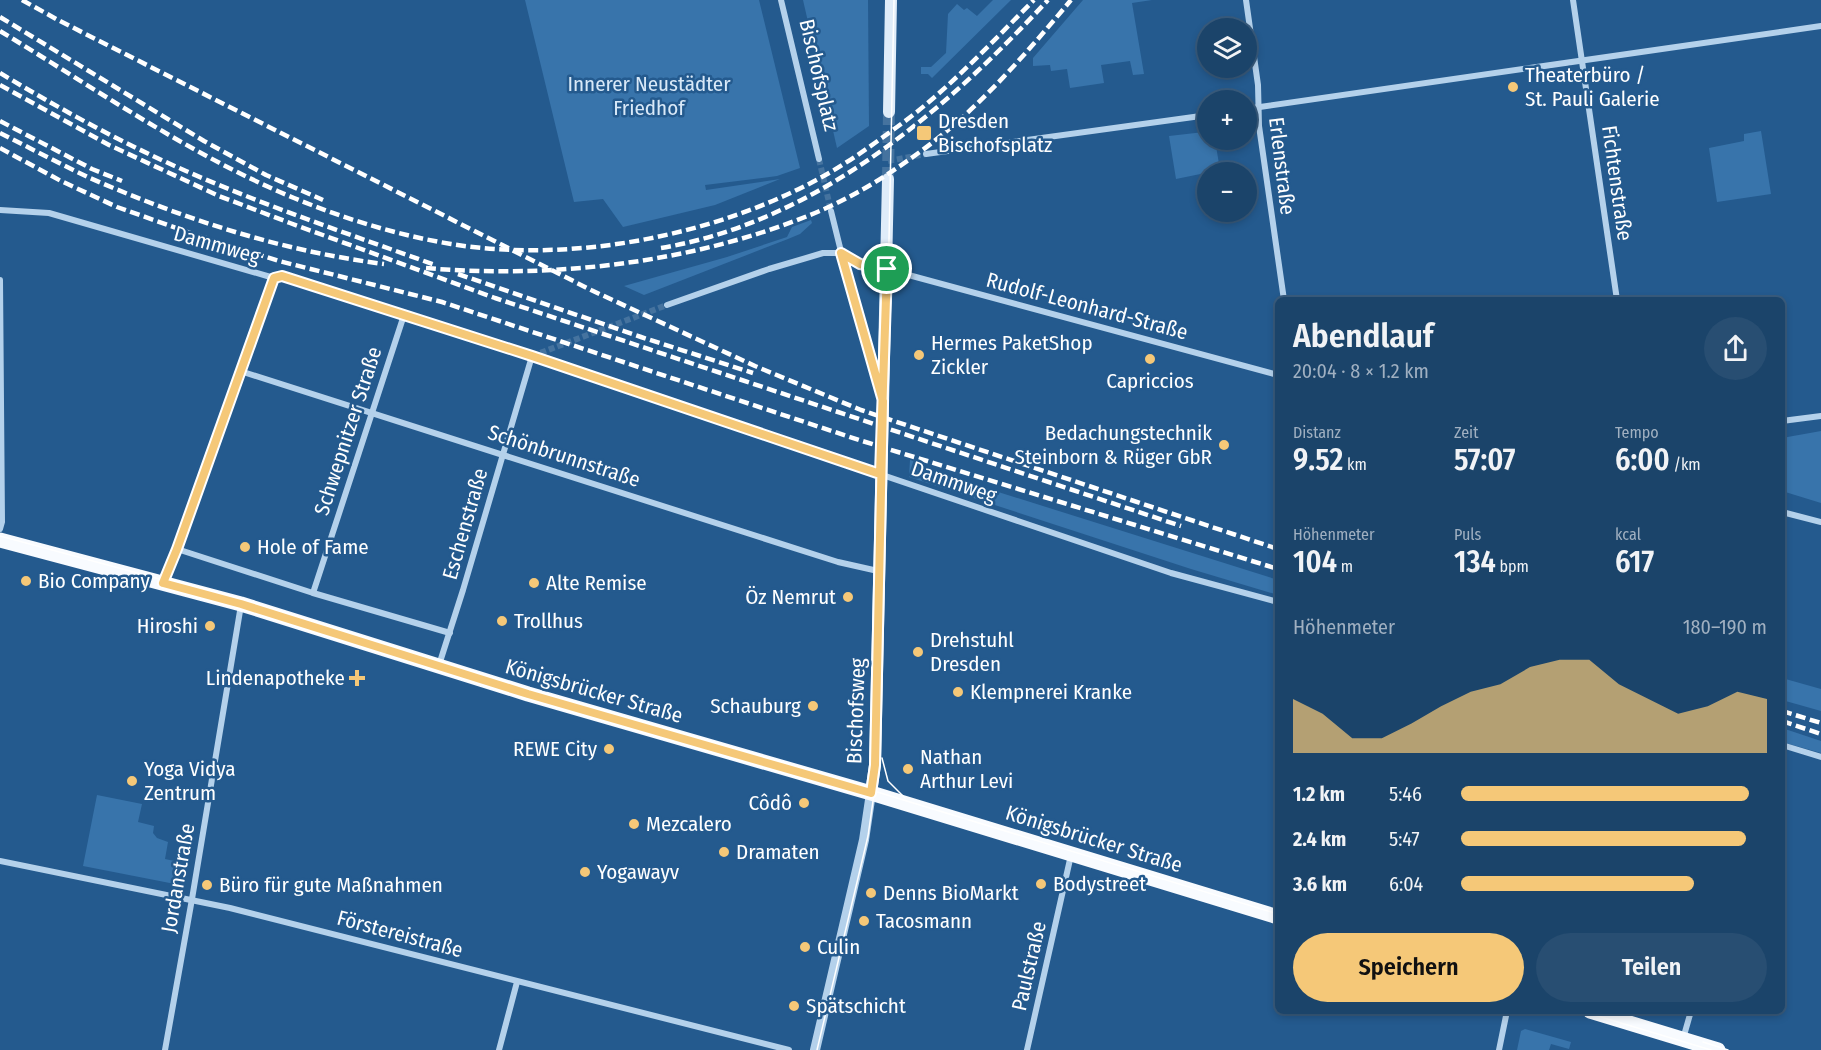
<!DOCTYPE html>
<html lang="de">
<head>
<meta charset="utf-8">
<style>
  :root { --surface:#1b446a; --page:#284e72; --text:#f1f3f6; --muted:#a0b0c1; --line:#395c7e; --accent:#f5c878 }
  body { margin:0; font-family:"Fira Sans Condensed",sans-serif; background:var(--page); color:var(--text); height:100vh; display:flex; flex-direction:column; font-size:22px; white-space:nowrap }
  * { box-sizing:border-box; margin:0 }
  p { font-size:20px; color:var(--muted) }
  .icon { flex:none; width:33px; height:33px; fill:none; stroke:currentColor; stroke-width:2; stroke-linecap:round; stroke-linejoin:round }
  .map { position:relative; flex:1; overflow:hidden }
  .side { position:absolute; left:1275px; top:297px; width:510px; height:717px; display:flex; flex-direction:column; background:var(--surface); border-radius:9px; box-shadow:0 3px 9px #0003,0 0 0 2px var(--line) }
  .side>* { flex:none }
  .controls { position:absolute; left:1197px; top:18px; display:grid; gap:12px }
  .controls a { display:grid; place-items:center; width:60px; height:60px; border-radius:50%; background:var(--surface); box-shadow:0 3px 9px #0003,0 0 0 2px var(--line); font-size:30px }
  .pin { position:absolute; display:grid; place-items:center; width:51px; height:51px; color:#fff; margin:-26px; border:3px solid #fff; border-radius:50%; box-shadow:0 2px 6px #0007 }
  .round { display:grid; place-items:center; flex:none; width:63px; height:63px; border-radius:32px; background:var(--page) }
  .headline { display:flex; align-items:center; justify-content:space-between; height:102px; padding:0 18px }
  h1 { font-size:33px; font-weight:600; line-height:45px }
  .stats { display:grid; grid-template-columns:repeat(3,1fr); gap:9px; height:102px; padding:6px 18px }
  .stats div { display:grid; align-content:center }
  .stats b { font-size:30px; font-weight:600 }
  .stats small { font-size:16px; font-weight:400 }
  .stats p { font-size:16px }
  .chart { height:168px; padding:12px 18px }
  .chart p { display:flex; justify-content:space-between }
  .chart svg { width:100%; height:108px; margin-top:6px; fill:var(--accent); opacity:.7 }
  .action { display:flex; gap:12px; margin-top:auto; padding:12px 18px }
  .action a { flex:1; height:69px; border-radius:36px; background:var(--accent); color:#111; font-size:24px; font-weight:600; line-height:69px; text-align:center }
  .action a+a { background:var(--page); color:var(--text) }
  ul { padding:0 18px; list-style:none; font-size:20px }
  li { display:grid; grid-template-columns:96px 72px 1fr; align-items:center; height:45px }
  li i { height:15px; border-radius:8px; background:var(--accent) }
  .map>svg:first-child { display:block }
</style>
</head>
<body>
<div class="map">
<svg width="1821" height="1050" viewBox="0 0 1821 1050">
  <rect width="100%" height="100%" fill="#245a8e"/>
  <!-- green -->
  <g fill="#3874ab">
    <polygon points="525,0 759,0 800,168 777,176 705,185 706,190 780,179 715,205 623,227 603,199 574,202"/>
    <polygon points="803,0 868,0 869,126 837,148"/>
    <polygon points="993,0 1011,0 932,78 928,74 921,74 921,67 931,67 946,53 948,14 957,4 964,10 967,8 977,16"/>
    <polygon points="1083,0 1152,0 1132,3 1144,74 1133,75 1130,61 1101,65 1104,83 1070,88 1067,69 1051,71 1050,65 1033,66 1033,58"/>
    <polygon points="1761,131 1771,194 1717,202 1709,148 1744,141 1744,134"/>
    <polygon points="1204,132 1207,133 1208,140 1215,140 1220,170 1176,179 1169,136"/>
    <polygon points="811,220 812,223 800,234 788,239 644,295 624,286 727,257 787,237 792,227"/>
    <polygon points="1821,431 1821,503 1782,491 1782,438"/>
    <polygon points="910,460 916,462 919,467 1278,580 1278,595 1191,569 909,477"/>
    <polygon points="1782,678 1821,689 1821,711 1782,700"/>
    <polygon points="1782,728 1821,741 1821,753 1782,742"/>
    <polygon points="97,795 142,804 138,822 154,826 153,833 157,838 168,842 165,859 184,863 180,885 83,866"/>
    <polygon points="1525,1029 1571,1042 1569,1049 1551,1044 1549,1050 1517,1050 1521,1031"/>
  </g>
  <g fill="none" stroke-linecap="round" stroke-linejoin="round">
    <!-- minor-tunnel -->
    <g stroke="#45739f" stroke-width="6" stroke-dasharray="6 3" stroke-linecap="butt">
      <polyline points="819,159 831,211"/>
      <polyline points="888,161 926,154"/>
      <polyline points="532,356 667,305"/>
    </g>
    <!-- secondary-tunnel -->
    <polyline stroke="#45739f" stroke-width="12" stroke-dasharray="12 6" stroke-linecap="butt" points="888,179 889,112"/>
    <!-- minor -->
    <g stroke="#b4d1eb" stroke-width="6">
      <polyline points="781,0 819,159"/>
      <polyline points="1246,0 1258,85 1259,126 1284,300"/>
      <polyline points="1573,0 1617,300"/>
      <polyline points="1246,109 1821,26"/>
      <polyline points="926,154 1208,115"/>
      <polyline points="0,210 49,213 274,278 282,276 532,356 1171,573 1278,602"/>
      <polyline points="831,211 852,296 880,392"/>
      <polyline points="0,280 2,522 0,529"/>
      <polyline points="667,305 769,269 823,253 841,253 860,264 890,270 1278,375"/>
      <polyline points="240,371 838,562 878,571"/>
      <polyline points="1782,421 1821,416"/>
      <polyline points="1782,512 1821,522"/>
      <polyline points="177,549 313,593 450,633"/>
      <polyline points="163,582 177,549 274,278"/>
      <polyline points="313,593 404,315"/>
      <polyline points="439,665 463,590 532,356"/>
      <polyline points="1782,745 1821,757"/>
      <polyline points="0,861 230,908 789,1050"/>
      <polyline points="1683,1039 1691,1011"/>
      <polyline points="165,1050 192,899 241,605"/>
      <polyline points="499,1050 517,982"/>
      <polyline points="1027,1050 1071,855"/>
      <polyline points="1499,1050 1507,1011"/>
    </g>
    <!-- tertiary -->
    <polyline stroke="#b4d1eb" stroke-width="10" points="815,1050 864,840 871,793"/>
    <!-- secondary -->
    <g stroke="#dfecf9" stroke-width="12">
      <polyline points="889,112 891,0"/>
      <polyline points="871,793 875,765 888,179"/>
    </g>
    <!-- primary -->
    <g stroke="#f8fbff" stroke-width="15">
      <polyline points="0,540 241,604 528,694 871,793 1278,917"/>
      <polyline points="1590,1011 1718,1050"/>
    </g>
    <!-- tram -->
    <g stroke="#fff" stroke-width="1.5">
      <polyline points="0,536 241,601 529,691 828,777 1278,914"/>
      <polyline points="882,758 888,781 905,798"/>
      <polyline points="1581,1011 1711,1050"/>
      <polyline points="1703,1042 1728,1050"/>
      <polyline points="817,1050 868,836 878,766 894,0"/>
    </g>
    <!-- rail -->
    <g stroke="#fff" stroke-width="4.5" stroke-dasharray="10 4.5" stroke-linecap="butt">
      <polyline points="22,0 58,20 591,290 755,366 861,410 1278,549"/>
      <polyline points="0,17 204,141 266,175 323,200"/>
      <path d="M0 31C96 89 190 155 294 198 345 219 397 235 451 244 574 264 721 235 829 173 853 159 875 143 897 127 947 91 990 44 1034 0"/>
      <path d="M0 73C60 109 122 143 186 171 268 207 352 235 435 265"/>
      <polyline points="0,85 109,145 219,196 290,223 495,298 1181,526"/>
      <polyline points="0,121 92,169 122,181"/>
      <path d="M0 133C30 148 60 164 90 178 184 219 281 251 384 264"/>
      <polyline points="0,148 61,181 117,207 196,235 279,261 442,302 859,440 1278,569"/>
      <path d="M661 248C816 222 945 111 1048 0"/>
      <path d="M426 268C552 279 692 263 810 215 848 200 884 178 917 154 976 112 1025 55 1071 0"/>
      <polyline points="458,274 641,337 753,373"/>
      <polyline points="1782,711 1821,723"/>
      <polyline points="1782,721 1821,734"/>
    </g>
  </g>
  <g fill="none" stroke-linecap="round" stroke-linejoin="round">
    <!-- route casing -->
    <g stroke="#fff" stroke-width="12">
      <polyline id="route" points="887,269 880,474 532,356 282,276 274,278 177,549 163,583 241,604 528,694 871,793 875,765 883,401 841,253 860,264 887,269"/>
    </g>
    <!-- route -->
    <use href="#route" stroke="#f5c878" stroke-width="8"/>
  </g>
  <!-- markers -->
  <g fill="#f5c878" stroke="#245a8e" stroke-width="2">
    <circle cx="1513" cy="87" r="6"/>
    <rect x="916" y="125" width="16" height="16" rx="3"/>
    <circle cx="919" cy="355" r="6"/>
    <circle cx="1150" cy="359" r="6"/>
    <circle cx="1224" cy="445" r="6"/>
    <circle cx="245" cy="547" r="6"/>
    <circle cx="26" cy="581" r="6"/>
    <circle cx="534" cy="583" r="6"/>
    <circle cx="848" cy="597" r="6"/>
    <circle cx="502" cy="621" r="6"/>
    <circle cx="210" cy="626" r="6"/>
    <circle cx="918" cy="652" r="6"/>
    <path d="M354 669h6v6h6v6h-6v6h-6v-6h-6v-6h6z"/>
    <circle cx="958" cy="692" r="6"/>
    <circle cx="813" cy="706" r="6"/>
    <circle cx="609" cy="749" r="6"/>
    <circle cx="908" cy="769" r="6"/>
    <circle cx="132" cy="781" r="6"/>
    <circle cx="804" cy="803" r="6"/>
    <circle cx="634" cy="824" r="6"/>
    <circle cx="724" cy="852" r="6"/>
    <circle cx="585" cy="872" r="6"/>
    <circle cx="1041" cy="884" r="6"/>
    <circle cx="207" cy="885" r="6"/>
    <circle cx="871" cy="893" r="6"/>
    <circle cx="864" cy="921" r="6"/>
    <circle cx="805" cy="947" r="6"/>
    <circle cx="794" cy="1006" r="6"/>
  </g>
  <g text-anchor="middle" stroke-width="5" stroke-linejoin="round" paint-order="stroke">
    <!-- street labels -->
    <g font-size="21" fill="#fff" stroke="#245a8e">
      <text transform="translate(819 75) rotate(77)" y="7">Bischofsplatz</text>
      <text transform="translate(1282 166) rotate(83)" y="7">Erlenstraße</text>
      <text transform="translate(1617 183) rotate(82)" y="7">Fichtenstraße</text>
      <text transform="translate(217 245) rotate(16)" y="7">Dammweg</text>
      <text transform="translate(1087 306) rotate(15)" y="7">Rudolf-Leonhard-Straße</text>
      <text transform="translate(348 431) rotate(-72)" y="7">Schwepnitzer Straße</text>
      <text transform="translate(564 456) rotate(18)" y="7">Schönbrunnstraße</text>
      <text transform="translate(954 482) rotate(19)" y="7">Dammweg</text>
      <text transform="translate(465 524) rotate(-74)" y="7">Eschenstraße</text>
      <text transform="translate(594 691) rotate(16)" y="7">Königsbrücker Straße</text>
      <text transform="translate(856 711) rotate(-88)" y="7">Bischofsweg</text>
      <text transform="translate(1094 839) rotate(17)" y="7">Königsbrücker Straße</text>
      <text transform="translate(178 878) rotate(-80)" y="7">Jordanstraße</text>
      <text transform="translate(400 934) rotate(15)" y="7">Förstereistraße</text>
      <text transform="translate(1029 966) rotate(-77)" y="7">Paulstraße</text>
    </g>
    <!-- poi labels -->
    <g font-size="21" fill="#fff" stroke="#245a8e" text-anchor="start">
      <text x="1525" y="82">Theaterbüro /<tspan x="1525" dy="24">St. Pauli Galerie</tspan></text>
      <text x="938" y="128">Dresden<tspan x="938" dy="24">Bischofsplatz</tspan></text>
      <text x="931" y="350">Hermes PaketShop<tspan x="931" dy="24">Zickler</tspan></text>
      <text x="1150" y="388" text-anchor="middle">Capriccios</text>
      <text x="1212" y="440" text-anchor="end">Bedachungstechnik<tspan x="1212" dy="24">Steinborn &amp; Rüger GbR</tspan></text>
      <text x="257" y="554">Hole of Fame</text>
      <text x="38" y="588">Bio Company</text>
      <text x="546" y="590">Alte Remise</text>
      <text x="836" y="604" text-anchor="end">Öz Nemrut</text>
      <text x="514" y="628">Trollhus</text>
      <text x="198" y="633" text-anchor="end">Hiroshi</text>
      <text x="930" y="647">Drehstuhl<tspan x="930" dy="24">Dresden</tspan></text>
      <text x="345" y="685" text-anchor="end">Lindenapotheke</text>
      <text x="970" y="699">Klempnerei Kranke</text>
      <text x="801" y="713" text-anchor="end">Schauburg</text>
      <text x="597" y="756" text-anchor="end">REWE City</text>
      <text x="920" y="764">Nathan<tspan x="920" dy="24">Arthur Levi</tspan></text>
      <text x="144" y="776">Yoga Vidya<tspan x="144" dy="24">Zentrum</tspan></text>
      <text x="792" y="810" text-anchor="end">Côdô</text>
      <text x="646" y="831">Mezcalero</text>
      <text x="736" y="859">Dramaten</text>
      <text x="597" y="879">Yogawayv</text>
      <text x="1053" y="891">Bodystreet</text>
      <text x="219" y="892">Büro für gute Maßnahmen</text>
      <text x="883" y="900">Denns BioMarkt</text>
      <text x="876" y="928">Tacosmann</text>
      <text x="817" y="954">Culin</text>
      <text x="806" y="1013">Spätschicht</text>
    </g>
    <!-- park labels -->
    <g font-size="21" fill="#d9e9f8" stroke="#245a8e">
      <text x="649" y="91">Innerer Neustädter<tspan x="649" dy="24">Friedhof</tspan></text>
    </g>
  </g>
</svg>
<div class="controls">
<a><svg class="icon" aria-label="layers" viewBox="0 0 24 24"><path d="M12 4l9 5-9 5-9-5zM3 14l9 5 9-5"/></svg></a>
<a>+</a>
<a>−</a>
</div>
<div class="pin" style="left:887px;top:269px;background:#1e9e55"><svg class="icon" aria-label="arrive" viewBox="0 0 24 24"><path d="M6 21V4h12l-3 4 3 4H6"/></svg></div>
<section class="side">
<div class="headline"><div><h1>Abendlauf</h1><p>20:04 · 8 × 1.2 km</p></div><a class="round"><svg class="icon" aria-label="share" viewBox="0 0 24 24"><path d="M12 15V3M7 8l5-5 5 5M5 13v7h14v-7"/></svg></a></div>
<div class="stats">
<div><p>Distanz</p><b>9.52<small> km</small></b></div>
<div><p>Zeit</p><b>57:07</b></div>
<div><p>Tempo</p><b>6:00<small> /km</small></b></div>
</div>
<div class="stats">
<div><p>Höhenmeter</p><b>104<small> m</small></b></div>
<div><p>Puls</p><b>134<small> bpm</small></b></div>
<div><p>kcal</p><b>617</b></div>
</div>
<div class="chart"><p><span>Höhenmeter</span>180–190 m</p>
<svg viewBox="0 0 160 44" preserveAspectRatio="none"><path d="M0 44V22L10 28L20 38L30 38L40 32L50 25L60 19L70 16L80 9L90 6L100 6L110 16L120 22L130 28L140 25L150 19L160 22V44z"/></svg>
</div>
<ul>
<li><b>1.2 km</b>5:46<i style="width:94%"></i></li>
<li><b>2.4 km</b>5:47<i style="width:93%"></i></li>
<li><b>3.6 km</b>6:04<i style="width:76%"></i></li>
</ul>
<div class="action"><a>Speichern</a><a>Teilen</a></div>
</section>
</div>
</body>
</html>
